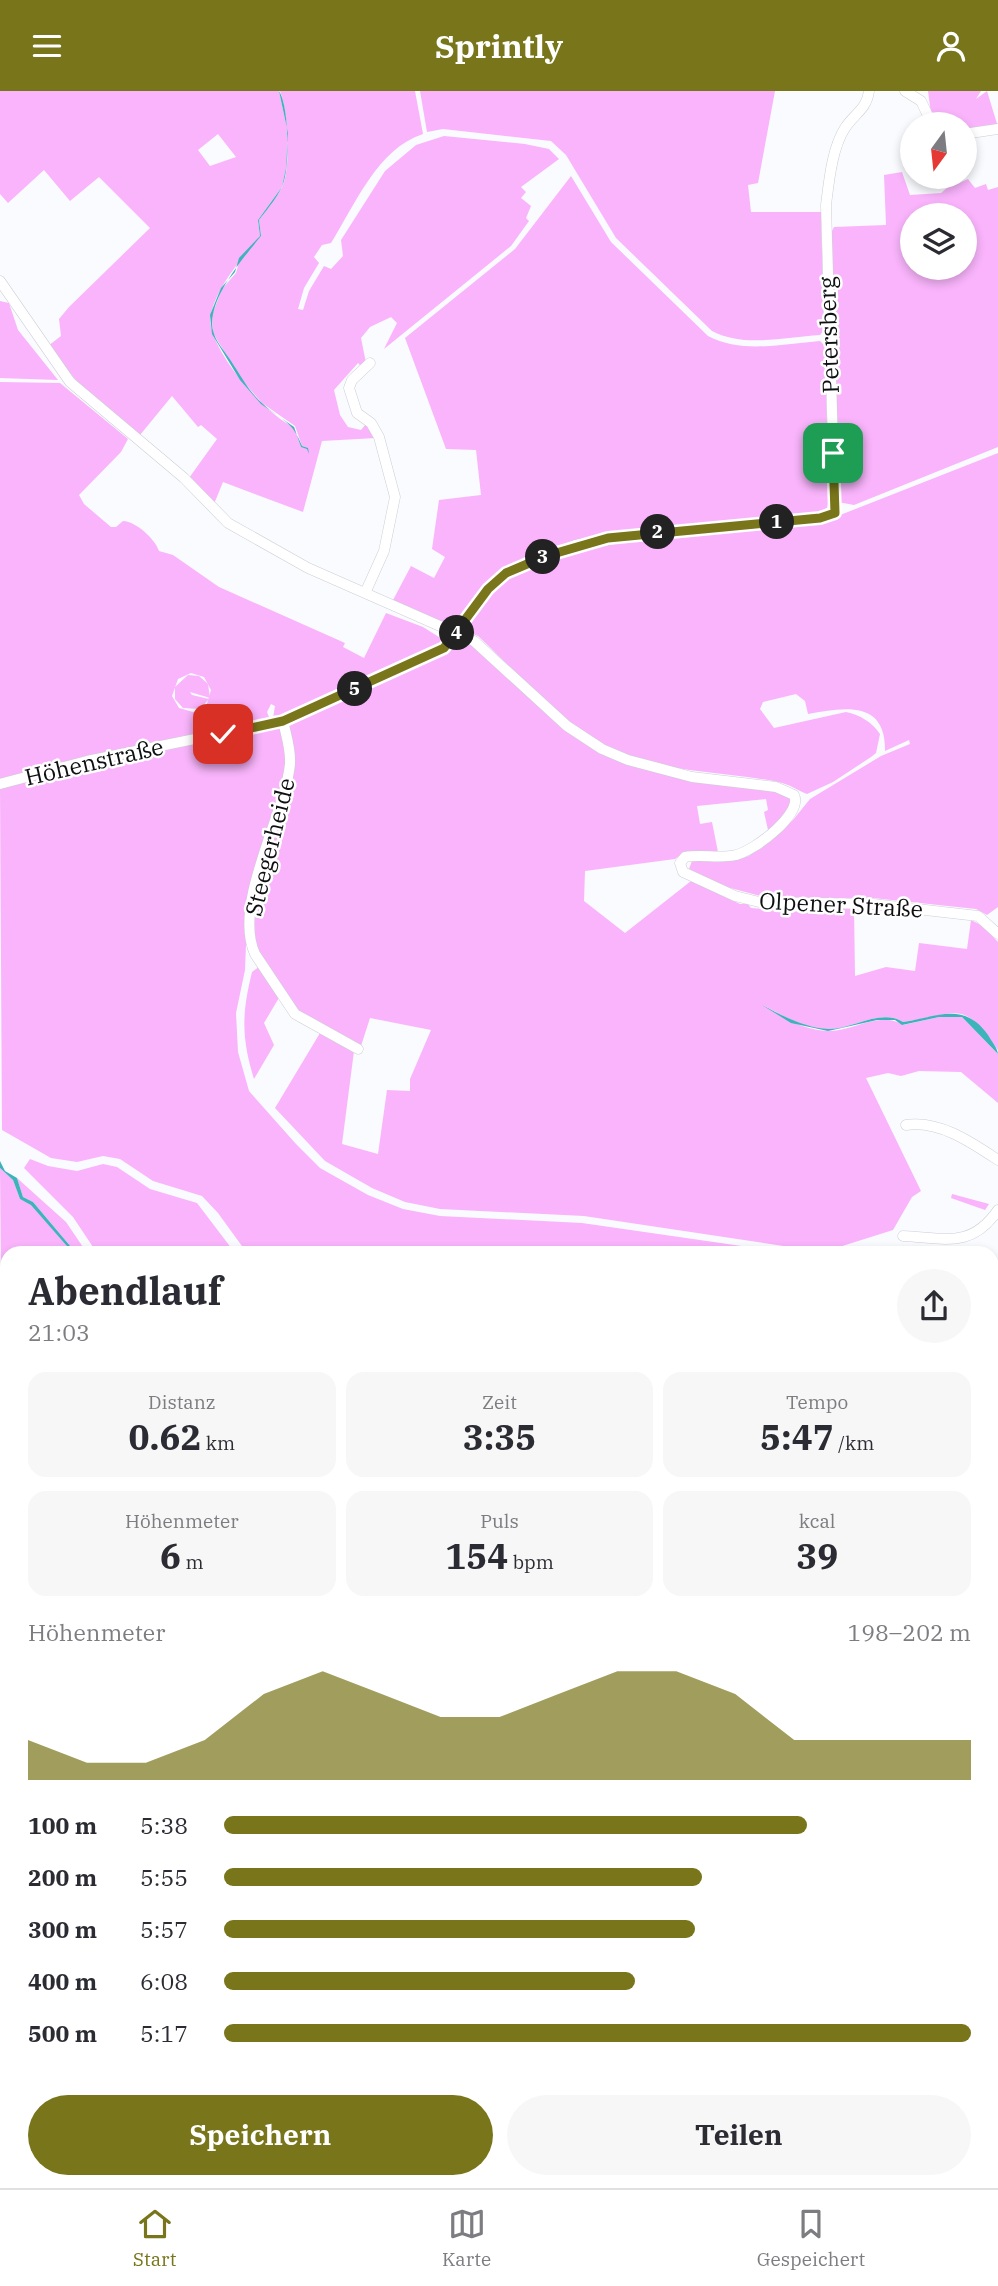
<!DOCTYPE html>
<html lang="de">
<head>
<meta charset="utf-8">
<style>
  :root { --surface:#fff; --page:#f7f7f7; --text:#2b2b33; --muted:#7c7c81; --line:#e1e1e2; --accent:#78751a }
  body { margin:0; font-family:"IBM Plex Serif",serif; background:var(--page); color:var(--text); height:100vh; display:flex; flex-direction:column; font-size:26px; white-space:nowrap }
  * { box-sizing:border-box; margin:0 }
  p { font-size:23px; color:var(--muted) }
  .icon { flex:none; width:38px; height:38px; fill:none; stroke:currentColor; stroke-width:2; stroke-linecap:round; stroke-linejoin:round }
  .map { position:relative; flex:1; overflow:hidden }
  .panel { position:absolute; left:0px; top:1155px; width:999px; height:943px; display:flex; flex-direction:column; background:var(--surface); border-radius:21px 21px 0 0; box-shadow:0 4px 10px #0003 }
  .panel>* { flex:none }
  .needle { width:46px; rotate:195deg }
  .buttons { position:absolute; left:900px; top:21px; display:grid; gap:14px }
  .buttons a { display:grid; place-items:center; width:77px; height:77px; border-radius:50%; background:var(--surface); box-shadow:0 4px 10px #0003; font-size:35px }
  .pin { position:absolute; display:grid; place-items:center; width:60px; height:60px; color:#fff; margin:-30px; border-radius:14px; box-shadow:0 4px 10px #0006 }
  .km { position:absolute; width:35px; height:35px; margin:-18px; border-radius:50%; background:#222; color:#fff; font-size:19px; line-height:35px; text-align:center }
  .round { display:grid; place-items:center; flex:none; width:74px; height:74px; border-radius:37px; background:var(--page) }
  .overview { display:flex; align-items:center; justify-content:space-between; height:119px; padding:0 28px }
  h1 { font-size:38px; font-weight:800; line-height:52px }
  .stats { display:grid; grid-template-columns:repeat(3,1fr); gap:10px; height:119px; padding:7px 28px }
  .stats div { display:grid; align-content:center; border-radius:18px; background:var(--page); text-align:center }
  .stats b { font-size:35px; font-weight:800 }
  .stats small { font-size:19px; font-weight:400 }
  .stats p { font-size:19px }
  .chart { height:196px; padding:14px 28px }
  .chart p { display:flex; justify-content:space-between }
  .chart svg { width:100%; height:126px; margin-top:7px; fill:var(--accent); opacity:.7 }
  .primary-button { display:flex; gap:14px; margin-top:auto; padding:14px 28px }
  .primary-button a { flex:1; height:80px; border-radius:42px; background:var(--accent); color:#fff; font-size:28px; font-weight:800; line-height:80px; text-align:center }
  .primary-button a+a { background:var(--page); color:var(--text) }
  ul { padding:0 28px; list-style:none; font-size:23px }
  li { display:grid; grid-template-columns:112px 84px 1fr; align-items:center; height:52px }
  li i { height:18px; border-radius:9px; background:var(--accent) }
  header { display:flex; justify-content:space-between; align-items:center; height:91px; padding:0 28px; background:var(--accent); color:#fff; font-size:32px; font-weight:800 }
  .tabs { display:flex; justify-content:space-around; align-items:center; height:98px; border-top:2px solid var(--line); background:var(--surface); font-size:19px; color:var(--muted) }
  .tabs a { display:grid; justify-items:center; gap:4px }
  .tabs .current { color:var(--accent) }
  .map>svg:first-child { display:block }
</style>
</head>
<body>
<header><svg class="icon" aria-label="menu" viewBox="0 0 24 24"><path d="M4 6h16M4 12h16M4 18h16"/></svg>Sprintly<svg class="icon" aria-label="person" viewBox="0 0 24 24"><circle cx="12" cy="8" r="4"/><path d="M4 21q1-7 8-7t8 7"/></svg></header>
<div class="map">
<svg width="998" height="2097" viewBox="0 0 998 2097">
  <rect width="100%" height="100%" fill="#f9fbff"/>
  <!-- green -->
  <g fill="#f9b4fb" fill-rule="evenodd">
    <path d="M0 0H279L288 42 286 77 282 96 258 129 260 145C242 168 219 192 211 222 203 253 266 325 294 336L301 356 308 357 302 355 295 335 262 312 241 288 213 242 212 224 222 198 236 182 240 168 261 145 259 129C265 120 280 103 283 94 291 73 288 20 280 0H415L423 43C377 58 355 114 331 152L322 154 314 166 319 172 304 197 298 218 303 219 309 200 324 175 331 178 343 165 341 149 385 80 416 54 444 45 525 53 549 58 559 68 521 96 526 101 521 107 531 115 526 127 529 130 511 155 384 258 397 232 391 226 370 236 361 247 366 272 362 276 358 272 334 299 340 324 348 336 361 339 366 333 376 347 322 350 303 421 223 391 214 413 189 387 217 348 201 334 198 336 172 305 140 344 79 293 48 255 61 245 59 228 69 216 150 137 99 86 70 110 44 79 8 112 0 103ZM218 43 236 66 210 75 198 59Z"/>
    <path d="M420 0H775L758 92 748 94 751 121H821L824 239 820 244C785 246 744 257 712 240L616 147 566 64 551 50 443 38 427 41Z"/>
    <polygon points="928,0 981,0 976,8 987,0 998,36 964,40 964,33 938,33 931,23"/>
    <path d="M902 81 910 104 941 102 954 91 955 94 968 88 975 97 986 93 988 99 998 96V356L854 414 838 411 829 146 834 136 886 134 884 84ZM912 124H964V177H912Z"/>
    <path d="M571 85 611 151 708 245C742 263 782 253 820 250L825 255 829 409 827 417 811 424 614 443 525 466 508 477 459 531 450 534 392 511 411 475 434 487 445 466 432 458 439 409 481 404 476 359 446 358 405 247 515 158Z"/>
    <polygon points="0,210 9,212 18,239 58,289 0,287"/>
    <path d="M0 291 60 292 128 348 121 361 79 404 84 413 111 436H116L123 430C137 431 155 448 159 460L173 464 219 496 345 552 343 556 364 567 386 522 423 536 442 548 443 554 278 627 275 624 273 627 275 615 271 613 267 621 270 629 0 689ZM191 582 204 586 211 599 206 616 193 621 179 617 172 605 178 588Z"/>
    <path d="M998 362V816L987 824 976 818 873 807H768L723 795 689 778 692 770H731L749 765 793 729 810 708 881 665 910 653 909 649 885 660C886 609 845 616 808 623L805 610 796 603 763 611 760 618 774 637 846 621C860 624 872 631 880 643L876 662 871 666 833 691 807 703C797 699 789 693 778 691 719 679 659 683 605 654 557 629 518 582 478 545L463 539C472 520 494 493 512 482 586 441 722 437 807 433L830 428Z"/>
    <path d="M472 554 615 669 778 700 792 709 786 724 768 739 764 721 768 719 766 708 697 715 700 733 712 731 718 761H684L675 768 585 780 584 810 625 842 691 790 740 813H748L751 817 803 821 804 817 854 816 855 885 886 876 915 880 919 852 967 858 971 829 983 835 998 851V959C962 907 959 923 903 931 881 917 853 938 829 938 805 938 783 925 763 914 783 927 803 939 828 940 852 941 880 919 903 934L939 926H962L998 963V1012L961 981 919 980 901 985 888 982 866 987 921 1100 912 1106 893 1139 836 1157 803 1158 584 1125 440 1118 405 1111 372 1097 325 1070 275 1017 320 942 354 960 342 1053 378 1063 387 999 410 1000V988L431 939 370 927 361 955 297 920 254 856C244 806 275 743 287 694 291 676 287 653 287 635L295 628 456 555Z"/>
    <polygon points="188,584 199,585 208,593 210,607 190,601 192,604 209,608 200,618 183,617 175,608 175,596"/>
    <polygon points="279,635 286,662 285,679 261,760 247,827 245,879 236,922 238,961 249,1000 296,1053 320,1077 368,1104 403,1118 440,1125 582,1132 790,1162 247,1162 218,1122 202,1105 153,1090 120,1068 103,1065 77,1071 51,1067 2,1039 0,696 42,684"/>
    <path d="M260 875 280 905 264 932 274 954 254 988C241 946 242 922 252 881Z"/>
    <polygon points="30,1068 48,1075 77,1080 103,1073 117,1076 150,1098 197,1112 235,1162 97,1162 73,1126 24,1077"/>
    <polygon points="0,1077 13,1089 20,1108 31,1113 73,1162 7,1162 7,1390 3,1391"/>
    <polygon points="17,1087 66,1131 87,1162 76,1162 33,1111 23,1106"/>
    <polygon points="952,1103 989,1113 985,1119 951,1107"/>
    <polygon points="992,1210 998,1210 998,1276 992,1279"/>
    <polygon points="0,1430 7,1431 7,1550 0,1550"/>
    <polygon points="992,1597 998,1602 998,1790 992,1775"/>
    <polygon points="7,1614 7,1726 0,1727 0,1615"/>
    <polygon points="998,1837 998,2097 909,2097 908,2091 992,2091 992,1851"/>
    <polygon points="7,1915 7,2091 52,2091 40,2097 0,2092 0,1917"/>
    <polygon points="61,2091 269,2091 268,2097 56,2097"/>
    <polygon points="276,2091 679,2091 676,2097 275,2097"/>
    <polygon points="778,2091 902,2091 902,2097 777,2097"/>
  </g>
  <!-- water -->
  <g fill="#3db3ba">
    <path d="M279 0C289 15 290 75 283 93 280 103 266 120 259 129L261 145C244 166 203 213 214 243 217 252 226 262 231 270 241 285 249 301 263 313 283 331 292 329 302 355L308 357 309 363 307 358 301 356 294 336 261 313 240 289 212 243 210 224 221 197 235 181 239 167 260 145 258 129 282 96 286 77 288 42Z"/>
    <path d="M762 914C783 925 805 937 829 938 853 938 881 917 903 931 938 926 964 910 988 944 992 951 997 956 998 963L962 926H939L902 934 895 929H877L828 940 791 932Z"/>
    <polygon points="0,1070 5,1080 17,1087 23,1106 33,1111 76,1162 73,1162 31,1114 20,1108 13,1089 0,1077"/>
  </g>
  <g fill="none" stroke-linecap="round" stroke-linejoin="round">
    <!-- minor casing -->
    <g stroke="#cccfd4" stroke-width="11">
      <g id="minor">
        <polyline points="905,0 921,10 932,33"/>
        <polyline points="964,43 998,38"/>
        <path d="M0 190 70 291 184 387 228 432 308 477 474 550 567 635 602 658 628 669 692 686 776 696 794 704C803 723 754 760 736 764 720 768 702 763 685 766L680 772 683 781 735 805 759 811 873 813 978 825 998 843"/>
        <polyline points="366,500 384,460 395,406 379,346 371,332 357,322 349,297 352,289 370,272"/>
        <path d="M283 630C286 644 291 658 290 673 285 724 232 813 255 863L295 923 358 958"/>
        <path d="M0 693 87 670 283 630 444 557 488 498 506 482 576 454 657 441 820 427 835 422 826 114C829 90 832 57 845 37 854 23 867 18 869 0"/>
        <path d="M906 1034C939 1029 971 1051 998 1069"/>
        <path d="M903 1145C945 1147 971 1158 998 1119"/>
        <polyline points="992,1376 998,1375"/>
        <polyline points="992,1404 996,1420 992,1445"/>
        <polyline points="992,1783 998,1798"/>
      </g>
    </g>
    <!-- major casing -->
    <g stroke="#cccfd4" stroke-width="14">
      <g id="major">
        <polyline points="992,1486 998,1484"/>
        <polyline points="0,1563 7,1563"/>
      </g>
    </g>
    <!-- minor -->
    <use href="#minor" stroke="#fff" stroke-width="10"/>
    <!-- major -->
    <use href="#major" stroke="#fff" stroke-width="12"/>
  </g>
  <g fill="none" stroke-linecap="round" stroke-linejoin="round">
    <!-- route casing -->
    <g stroke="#fff" stroke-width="14">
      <polyline id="route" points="223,643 283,630 444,557 488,498 506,482 546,465 608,447 820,427 835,422 833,362"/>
    </g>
    <!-- route -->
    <use href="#route" stroke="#78751a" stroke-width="9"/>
  </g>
  <g text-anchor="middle" stroke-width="5" stroke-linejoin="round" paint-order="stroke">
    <!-- street labels -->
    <g font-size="23" fill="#0e0f11" stroke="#fff">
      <text transform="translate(829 244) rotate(-92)" y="8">Petersberg</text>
      <text transform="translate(94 671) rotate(-13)" y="8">Höhenstraße</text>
      <text transform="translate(270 756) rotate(-76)" y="8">Steegerheide</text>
      <text transform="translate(841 814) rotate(3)" y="8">Olpener Straße</text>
    </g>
  </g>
</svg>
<div class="buttons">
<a><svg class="needle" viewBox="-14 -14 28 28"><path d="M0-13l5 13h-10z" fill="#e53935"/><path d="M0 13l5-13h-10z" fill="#7c7c81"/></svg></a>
<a><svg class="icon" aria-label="layers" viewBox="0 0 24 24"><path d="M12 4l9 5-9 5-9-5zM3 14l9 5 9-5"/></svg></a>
</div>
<div class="pin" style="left:833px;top:362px;background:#1e9e55"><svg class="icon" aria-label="arrive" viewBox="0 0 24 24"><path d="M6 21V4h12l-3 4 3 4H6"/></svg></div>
<div class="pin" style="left:223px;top:643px;background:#d93025"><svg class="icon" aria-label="check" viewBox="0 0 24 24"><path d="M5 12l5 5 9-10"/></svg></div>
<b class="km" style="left:777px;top:431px">1</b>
<b class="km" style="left:658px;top:441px">2</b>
<b class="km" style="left:543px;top:466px">3</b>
<b class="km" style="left:457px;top:542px">4</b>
<b class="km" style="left:355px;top:598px">5</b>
<section class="panel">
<div class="overview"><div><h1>Abendlauf</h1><p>21:03</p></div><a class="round"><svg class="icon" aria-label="share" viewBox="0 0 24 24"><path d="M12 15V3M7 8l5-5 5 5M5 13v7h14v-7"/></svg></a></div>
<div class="stats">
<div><p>Distanz</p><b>0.62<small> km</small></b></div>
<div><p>Zeit</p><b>3:35</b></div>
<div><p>Tempo</p><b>5:47<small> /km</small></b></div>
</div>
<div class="stats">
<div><p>Höhenmeter</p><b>6<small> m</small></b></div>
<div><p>Puls</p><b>154<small> bpm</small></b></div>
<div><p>kcal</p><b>39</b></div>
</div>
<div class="chart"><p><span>Höhenmeter</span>198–202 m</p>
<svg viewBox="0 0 160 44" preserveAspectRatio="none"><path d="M0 44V30L10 38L20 38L30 30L40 14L50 6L60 14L70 22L80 22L90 14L100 6L110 6L120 14L130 30L140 30L150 30L160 30V44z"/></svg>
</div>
<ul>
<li><b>100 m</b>5:38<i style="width:78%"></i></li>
<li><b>200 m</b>5:55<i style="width:64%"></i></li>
<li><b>300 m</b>5:57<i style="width:63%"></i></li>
<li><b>400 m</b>6:08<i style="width:55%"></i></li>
<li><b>500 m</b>5:17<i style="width:100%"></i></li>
</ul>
<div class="primary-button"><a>Speichern</a><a>Teilen</a></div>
</section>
</div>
<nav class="tabs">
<a class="current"><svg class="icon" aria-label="home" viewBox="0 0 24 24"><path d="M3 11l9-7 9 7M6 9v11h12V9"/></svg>Start</a>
<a><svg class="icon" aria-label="map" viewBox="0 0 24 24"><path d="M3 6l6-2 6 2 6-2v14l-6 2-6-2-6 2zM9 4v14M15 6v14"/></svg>Karte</a>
<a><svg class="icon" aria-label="saved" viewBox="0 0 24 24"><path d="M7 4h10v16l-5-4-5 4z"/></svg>Gespeichert</a>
</nav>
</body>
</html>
